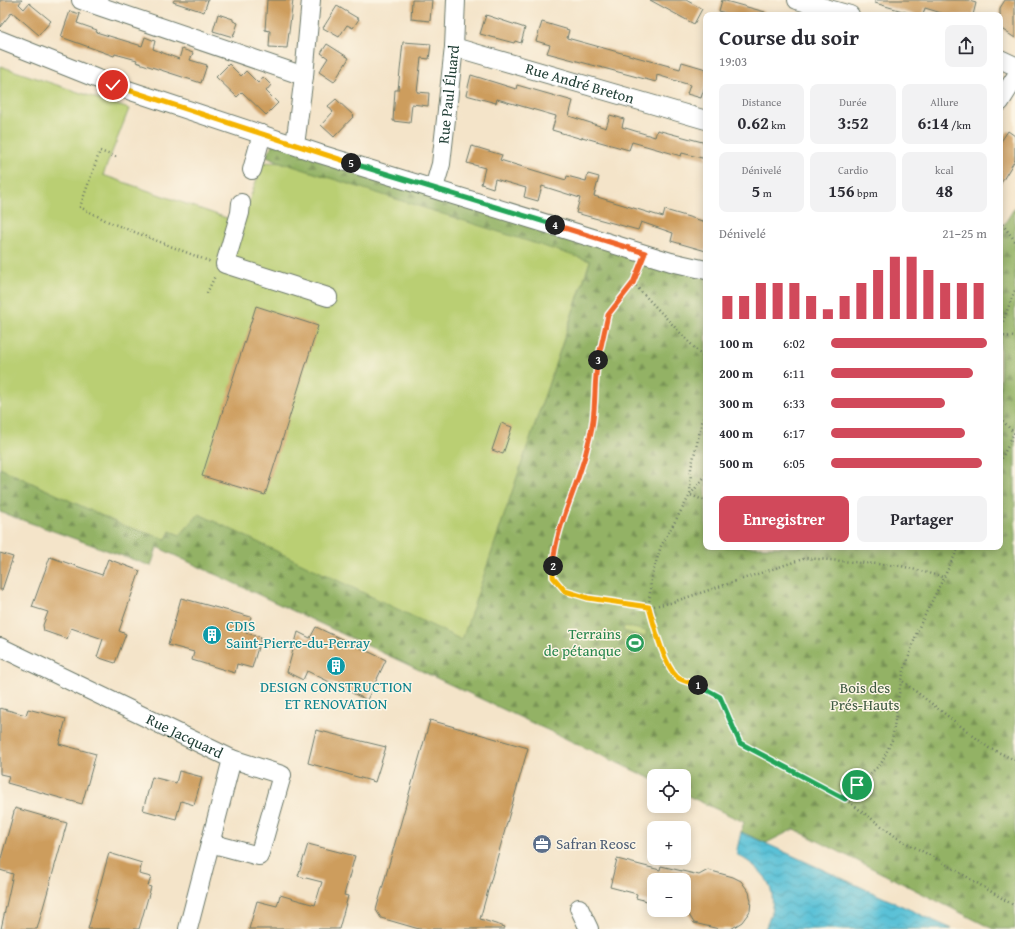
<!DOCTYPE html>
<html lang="fr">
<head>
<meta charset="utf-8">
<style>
  :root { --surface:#fff; --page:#f2f2f3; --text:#2b2b33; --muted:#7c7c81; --accent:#d1495b }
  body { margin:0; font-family:"Gentium Book Plus",serif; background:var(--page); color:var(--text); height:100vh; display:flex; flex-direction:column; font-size:15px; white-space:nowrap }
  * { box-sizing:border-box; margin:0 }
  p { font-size:13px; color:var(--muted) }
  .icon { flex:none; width:22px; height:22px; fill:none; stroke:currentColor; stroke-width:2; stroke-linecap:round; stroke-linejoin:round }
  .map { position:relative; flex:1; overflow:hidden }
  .panel { position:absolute; left:703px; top:12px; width:300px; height:538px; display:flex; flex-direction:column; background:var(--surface); border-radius:8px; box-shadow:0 2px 10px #0003 }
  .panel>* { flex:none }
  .fabs { position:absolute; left:647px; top:769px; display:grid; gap:8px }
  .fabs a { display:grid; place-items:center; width:44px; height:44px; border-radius:8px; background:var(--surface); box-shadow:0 2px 10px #0003; font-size:20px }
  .pin { position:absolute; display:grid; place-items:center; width:34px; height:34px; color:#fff; margin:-17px; border:2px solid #fff; border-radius:50%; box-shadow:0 1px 4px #0007 }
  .km { position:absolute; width:20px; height:20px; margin:-10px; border-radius:50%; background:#222; color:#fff; font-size:11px; line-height:20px; text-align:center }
  .round { display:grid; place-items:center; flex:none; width:42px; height:42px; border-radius:8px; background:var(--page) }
  .headline { display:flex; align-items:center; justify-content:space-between; height:68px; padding:0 16px }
  h1 { font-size:22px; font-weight:700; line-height:30px }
  .metrics { display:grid; grid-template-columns:repeat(3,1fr); gap:6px; height:68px; padding:4px 16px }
  .metrics div { display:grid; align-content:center; border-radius:8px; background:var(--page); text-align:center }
  .metrics b { font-size:17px; font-weight:700 }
  .metrics small { font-size:11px; font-weight:400 }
  .metrics p { font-size:11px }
  .chart { height:112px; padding:8px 16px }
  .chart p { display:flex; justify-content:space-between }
  .chart svg { width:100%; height:72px; margin-top:4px; stroke:var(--accent); stroke-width:6 }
  .action { display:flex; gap:8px; margin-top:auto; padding:8px 16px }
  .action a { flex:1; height:46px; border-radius:8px; background:var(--accent); color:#fff; font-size:16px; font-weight:700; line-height:46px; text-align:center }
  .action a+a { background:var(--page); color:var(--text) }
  ul { padding:0 16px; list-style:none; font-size:13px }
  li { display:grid; grid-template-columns:64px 48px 1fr; align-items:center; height:30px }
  li i { height:10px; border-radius:5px; background:var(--accent) }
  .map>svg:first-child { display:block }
</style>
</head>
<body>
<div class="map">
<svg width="1015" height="929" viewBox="0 0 1015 929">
  <defs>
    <pattern id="forest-firs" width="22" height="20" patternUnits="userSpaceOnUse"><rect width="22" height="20" fill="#93b265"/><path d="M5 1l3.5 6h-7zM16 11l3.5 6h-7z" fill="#779254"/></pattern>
    <pattern id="water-waves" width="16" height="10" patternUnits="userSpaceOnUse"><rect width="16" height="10" fill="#5ac1d7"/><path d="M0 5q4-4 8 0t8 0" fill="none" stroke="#4a9eaf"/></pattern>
  </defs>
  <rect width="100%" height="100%" fill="#fcf5e5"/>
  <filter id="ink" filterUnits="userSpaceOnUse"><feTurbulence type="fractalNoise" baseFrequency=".025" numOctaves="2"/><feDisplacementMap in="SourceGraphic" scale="8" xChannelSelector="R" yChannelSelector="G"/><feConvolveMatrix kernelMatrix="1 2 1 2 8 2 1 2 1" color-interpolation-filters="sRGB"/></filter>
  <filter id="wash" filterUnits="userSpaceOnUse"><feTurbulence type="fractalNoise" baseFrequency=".012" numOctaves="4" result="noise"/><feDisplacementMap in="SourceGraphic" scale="16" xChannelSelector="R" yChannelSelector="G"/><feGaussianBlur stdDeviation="0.9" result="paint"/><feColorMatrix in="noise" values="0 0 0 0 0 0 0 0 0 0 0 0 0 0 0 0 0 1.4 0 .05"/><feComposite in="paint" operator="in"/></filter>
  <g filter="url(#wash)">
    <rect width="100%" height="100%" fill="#f4e4c9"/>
    <!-- forest -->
    <polygon fill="url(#forest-firs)" stroke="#59784c" points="273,143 706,268 706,547 1000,547 1000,231 1015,207 1015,929 993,929 794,829 766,843 741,832 744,822 684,794 684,776 654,776 654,780 157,547 151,566 0,512 0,468 122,525 166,539 170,531 180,535 199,514 462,639 590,262 283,163 266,156"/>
    <!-- green -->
    <g fill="#bacf73" stroke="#6c8654">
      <polygon points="0,66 129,109 103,175 241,223 263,162 283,163 590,261 462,640 199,514 180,535 170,531 166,539 122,525 0,468"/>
      <polygon points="624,626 647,631 645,637 623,631"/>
      <polygon points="625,634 646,640 644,650 623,645"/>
    </g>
    <!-- water -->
    <path fill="url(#water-waves)" stroke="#3c7f86" d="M741 832 952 929H765C782 893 769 872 736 854Z"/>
    <g id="blocks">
      <!-- building -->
      <g fill="#cd9d5d">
        <polygon points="0,0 22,0 19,4 24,9 29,3 51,21 39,35 12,12 0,27"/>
        <polygon points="174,0 208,0 204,12 173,2"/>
        <polygon points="267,0 293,0 287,48 269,47 270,31 265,30"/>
        <polygon points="412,0 432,0 430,21 411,19"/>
        <polygon points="650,0 686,0 702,9 694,24"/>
        <polygon points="722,0 765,12 765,15 731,15 719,11"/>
        <polygon points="875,0 966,0 976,3 973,15 948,15 925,8 923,15 916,15 875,3"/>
        <polygon points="1005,0 1015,0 1015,38 1000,28 1000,8"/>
        <polygon points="337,6 359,19 353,28 347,25 339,37 323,28"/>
        <polygon points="70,11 80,14 77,23 97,30 96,32 142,46 145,37 155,41 153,49 179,59 182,49 193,53 190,60 207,65 201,83 136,62 137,60 115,54 114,56 61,37"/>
        <polygon points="218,14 233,19 233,21 238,23 233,37 213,31"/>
        <polygon points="486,15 525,28 521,43 515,41 514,43 480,34"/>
        <polygon points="542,22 569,30 567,38 680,69 682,62 706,69 706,82 701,98 687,94 690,85 657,75 656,82 547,53 550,45 536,41"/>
        <polygon points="403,42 431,44 429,59 421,58 417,92 429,93 428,106 412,104 410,123 393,121 395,90 398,90"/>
        <polygon points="327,44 349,58 334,82 319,72 328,58 321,53"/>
        <polygon points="229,64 241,76 246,71 258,83 263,77 271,85 266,91 278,103 266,115 242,92 237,97 216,77"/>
        <polygon points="471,75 516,89 517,85 573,101 569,116 606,128 610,115 624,119 622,127 655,137 657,130 706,143 706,159 682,153 681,156 632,142 629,150 582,137 582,139 552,130 556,116 497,99 496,103 466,95"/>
        <polygon points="336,99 354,116 334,137 321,125 333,112 328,106"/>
        <polygon points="1008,131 1015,136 1015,160 1000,185 1000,143"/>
        <polygon points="472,146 502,155 500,160 566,180 567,176 586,181 588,174 599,177 594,196 663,217 665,210 706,222 706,251 671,241 673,233 641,222 638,230 576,213 580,198 542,186 538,201 524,197 526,188 495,179 493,188 481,184 485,168 467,163"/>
        <polygon points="256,306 318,326 265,495 202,476"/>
        <polygon points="501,423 512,427 503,454 492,450"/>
        <polygon points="0,553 13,557 2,590 0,590"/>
        <polygon points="50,557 102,575 108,559 140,571 119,631 126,634 115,663 97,657 103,639 71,628 67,639 44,631 43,625 48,612 32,607"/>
        <polygon points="181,598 251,617 246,633 261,637 252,668 237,664 235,673 192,660 194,652 168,645"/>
        <polygon points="316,627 386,660 367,700 307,671 303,680 287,672 298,632 310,638"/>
        <polygon points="0,708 26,715 28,709 66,719 59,744 96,754 82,804 7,783 9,776 0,774"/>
        <polygon points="430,720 528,748 480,919 505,927 504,929 419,929 381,918 376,910"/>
        <polygon points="316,730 386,747 375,782 308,763"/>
        <polygon points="179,771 202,777 194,805 181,801 176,819 143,810 152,777 176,783"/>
        <polygon points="15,808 67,823 37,929 1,929 13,874 0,870 0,862"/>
        <polygon points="308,844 355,856 344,895 348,896 339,929 249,929 257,901 277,906 280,895 315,905 322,882 298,876"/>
        <polygon points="109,853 142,863 139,874 151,877 148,886 151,887 139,929 88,929"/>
        <polygon points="617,859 660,870 661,866 699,875 708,870 733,877 741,881 749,892 751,901 750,911 742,922 731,929 719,929 694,923 688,913 684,912 684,880 654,880 654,903 636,898 637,894 610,887"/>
      </g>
    </g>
  </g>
  <g filter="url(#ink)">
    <use href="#blocks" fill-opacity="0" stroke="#6a7768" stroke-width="1"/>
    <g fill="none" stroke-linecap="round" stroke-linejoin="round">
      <!-- minor casing -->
      <g stroke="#6a7768" stroke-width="20">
        <g id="minor">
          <polyline points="81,0 304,76"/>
          <polyline points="797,0 850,15"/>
          <polyline points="0,40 113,85 320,154 671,262 706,270"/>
          <path id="s1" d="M454 47 706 120"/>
          <polyline points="1000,59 1015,66"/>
          <polyline points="1000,102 1015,78"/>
          <polyline points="295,145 304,76 311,0"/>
          <polyline points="252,170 262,134"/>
          <path id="s2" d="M434 188 441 164 454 47 456 0"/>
          <polyline points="241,203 240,213 225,264 328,297"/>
          <path id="s3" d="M0 647 232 759 188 929"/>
          <polyline points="210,843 259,856 282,775 232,759"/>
          <polyline points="579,908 589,929"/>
        </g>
      </g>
      <!-- path -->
      <g stroke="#6a7768" stroke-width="2.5" stroke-dasharray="1 3" stroke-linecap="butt">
        <polyline points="116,157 100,151 80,207 109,222 211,262"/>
        <polyline points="1000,221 1015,241"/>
        <path d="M639 268C637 273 635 278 633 282 626 294 612 304 608 316 594 355 599 395 591 434 585 465 570 493 561 523 556 541 553 559 553 577L565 591 588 598 649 607 660 643 668 663 677 678 701 686 720 697 740 743 845 799 899 839 937 859 1015 906"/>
        <polyline points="633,283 706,360"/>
        <polyline points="207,293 215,276"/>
        <polyline points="1000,329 1015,290"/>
        <polyline points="1000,336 1015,337"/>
        <polyline points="706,406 691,468 690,495 706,501"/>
        <polyline points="1000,418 1015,434"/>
        <polyline points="1000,462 1014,433"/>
        <polyline points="706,475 690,495 661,546 651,579 649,607 670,603 806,558 901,566 943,577"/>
        <polyline points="959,547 918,629 901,680 989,748 1015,760"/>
        <polyline points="845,799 857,785 881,764 892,740 901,681"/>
      </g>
      <!-- minor -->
      <use href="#minor" stroke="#fff" stroke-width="18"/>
    </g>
  </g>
  <g fill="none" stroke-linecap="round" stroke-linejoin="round" filter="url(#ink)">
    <!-- split-1 casing -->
    <g stroke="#fff" stroke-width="8">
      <polyline id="split-1" points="698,685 720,697 740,743 845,799 857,785"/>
    </g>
    <!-- split-2 casing -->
    <g stroke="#fff" stroke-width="8">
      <path id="split-2" d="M553 566V577L565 591 588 598 649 607C654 625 664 665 677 677 681 681 692 683 698 685"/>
    </g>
    <!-- split-3 casing -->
    <g stroke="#fff" stroke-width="8">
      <path id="split-3" d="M553 566C555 535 568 507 578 478 583 464 587 450 590 436 597 411 593 385 598 360"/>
    </g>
    <!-- split-4 casing -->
    <g stroke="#fff" stroke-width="8">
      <polyline id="split-4" points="555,225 645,253 633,283 608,315 598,360"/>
    </g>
    <!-- split-5 casing -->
    <g stroke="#fff" stroke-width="8">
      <polyline id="split-5" points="351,163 555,225"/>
    </g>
    <!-- split-6 casing -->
    <g stroke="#fff" stroke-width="8">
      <polyline id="split-6" points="113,85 351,163"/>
    </g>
    <!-- split-1 -->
    <use href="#split-1" stroke="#22a559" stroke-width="5"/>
    <!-- split-2 -->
    <use href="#split-2" stroke="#f5b400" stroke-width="5"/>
    <!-- split-3 -->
    <use href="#split-3" stroke="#f0652b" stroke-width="5"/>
    <!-- split-4 -->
    <use href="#split-4" stroke="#f0652b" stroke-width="5"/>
    <!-- split-5 -->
    <use href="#split-5" stroke="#22a559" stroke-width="5"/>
    <!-- split-6 -->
    <use href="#split-6" stroke="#f5b400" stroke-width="5"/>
  </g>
  <!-- icons -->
  <defs>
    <g id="building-disc" transform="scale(1)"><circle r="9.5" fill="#0f9aa8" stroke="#fcf5e5"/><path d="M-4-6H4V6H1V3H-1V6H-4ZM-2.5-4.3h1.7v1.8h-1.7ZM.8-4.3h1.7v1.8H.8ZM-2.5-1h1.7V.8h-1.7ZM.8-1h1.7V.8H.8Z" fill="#fff"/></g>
    <g id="stadium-disc" transform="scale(1)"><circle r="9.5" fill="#2e9e5b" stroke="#fcf5e5"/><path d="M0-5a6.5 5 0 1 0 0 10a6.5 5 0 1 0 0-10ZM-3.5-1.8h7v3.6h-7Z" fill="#fff"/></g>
    <g id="office-disc" transform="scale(1)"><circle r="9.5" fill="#5c6f8a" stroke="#fcf5e5"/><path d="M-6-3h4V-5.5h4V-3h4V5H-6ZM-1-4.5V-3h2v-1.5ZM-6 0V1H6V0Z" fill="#fff"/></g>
  </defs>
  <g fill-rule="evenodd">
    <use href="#building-disc" x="212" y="635"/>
    <use href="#stadium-disc" x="635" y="643"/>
    <use href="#building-disc" x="336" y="666"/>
    <use href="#office-disc" x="542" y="844"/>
  </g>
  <g text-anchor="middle" stroke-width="3" stroke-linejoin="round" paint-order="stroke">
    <!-- street labels -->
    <g font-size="15" fill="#1f3d34" stroke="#fcf5e5">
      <text dy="5" stroke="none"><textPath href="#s1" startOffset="131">Rue André Breton</textPath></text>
      <text dy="5" stroke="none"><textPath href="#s2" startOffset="95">Rue Paul Éluard</textPath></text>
      <text dy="5" stroke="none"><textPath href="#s3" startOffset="205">Rue Jacquard</textPath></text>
    </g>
    <!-- culture labels -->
    <g font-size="15" fill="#0d838f" stroke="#fcf5e5" text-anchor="start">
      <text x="226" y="631">CDIS<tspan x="226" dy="17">Saint-Pierre-du-Perray</tspan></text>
      <text x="336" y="692" text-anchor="middle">DESIGN CONSTRUCTION<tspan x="336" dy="17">ET RENOVATION</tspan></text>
    </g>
    <!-- leisure labels -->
    <g font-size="15" fill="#27864d" stroke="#fcf5e5" text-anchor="end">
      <text x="621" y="639">Terrains<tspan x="621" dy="17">de pétanque</tspan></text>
    </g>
    <!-- park labels -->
    <g font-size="15" fill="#3e5a41" stroke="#fcf5e5">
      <text x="865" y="693">Bois des<tspan x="865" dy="17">Prés-Hauts</tspan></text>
    </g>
    <!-- service labels -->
    <g font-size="15" fill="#4e5e75" stroke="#fcf5e5" text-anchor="start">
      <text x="556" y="849">Safran Reosc</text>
    </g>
  </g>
</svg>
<div class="fabs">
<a><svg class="icon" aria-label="locate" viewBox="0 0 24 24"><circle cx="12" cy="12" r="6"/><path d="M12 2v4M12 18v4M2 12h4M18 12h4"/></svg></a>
<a>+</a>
<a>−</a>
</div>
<div class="pin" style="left:857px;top:785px;background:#1e9e55"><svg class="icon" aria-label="arrive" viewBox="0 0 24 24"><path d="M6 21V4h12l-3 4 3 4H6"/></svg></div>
<div class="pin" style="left:113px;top:85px;background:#d93025"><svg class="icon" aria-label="check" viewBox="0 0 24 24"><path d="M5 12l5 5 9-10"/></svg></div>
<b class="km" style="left:698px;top:685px">1</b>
<b class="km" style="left:553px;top:566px">2</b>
<b class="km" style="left:598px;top:360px">3</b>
<b class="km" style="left:555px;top:225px">4</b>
<b class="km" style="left:351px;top:163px">5</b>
<section class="panel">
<div class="headline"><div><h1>Course du soir</h1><p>19:03</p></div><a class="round"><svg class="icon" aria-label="share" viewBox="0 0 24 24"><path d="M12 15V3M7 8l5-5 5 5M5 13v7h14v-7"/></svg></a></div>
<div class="metrics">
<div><p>Distance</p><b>0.62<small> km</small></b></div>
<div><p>Durée</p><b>3:52</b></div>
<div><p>Allure</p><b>6:14<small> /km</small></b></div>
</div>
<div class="metrics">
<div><p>Dénivelé</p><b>5<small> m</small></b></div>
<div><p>Cardio</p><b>156<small> bpm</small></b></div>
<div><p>kcal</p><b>48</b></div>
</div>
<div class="chart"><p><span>Dénivelé</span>21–25 m</p>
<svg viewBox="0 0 160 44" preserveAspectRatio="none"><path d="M5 44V30M15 44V30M25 44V22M35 44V22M45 44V22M55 44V30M65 44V38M75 44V30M85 44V22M95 44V14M105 44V6M115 44V6M125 44V14M135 44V22M145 44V22M155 44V22"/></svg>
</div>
<ul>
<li><b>100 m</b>6:02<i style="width:100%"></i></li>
<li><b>200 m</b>6:11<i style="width:91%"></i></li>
<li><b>300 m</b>6:33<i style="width:73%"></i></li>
<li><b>400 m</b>6:17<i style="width:86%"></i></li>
<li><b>500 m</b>6:05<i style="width:97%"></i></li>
</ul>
<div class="action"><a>Enregistrer</a><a>Partager</a></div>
</section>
</div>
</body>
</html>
